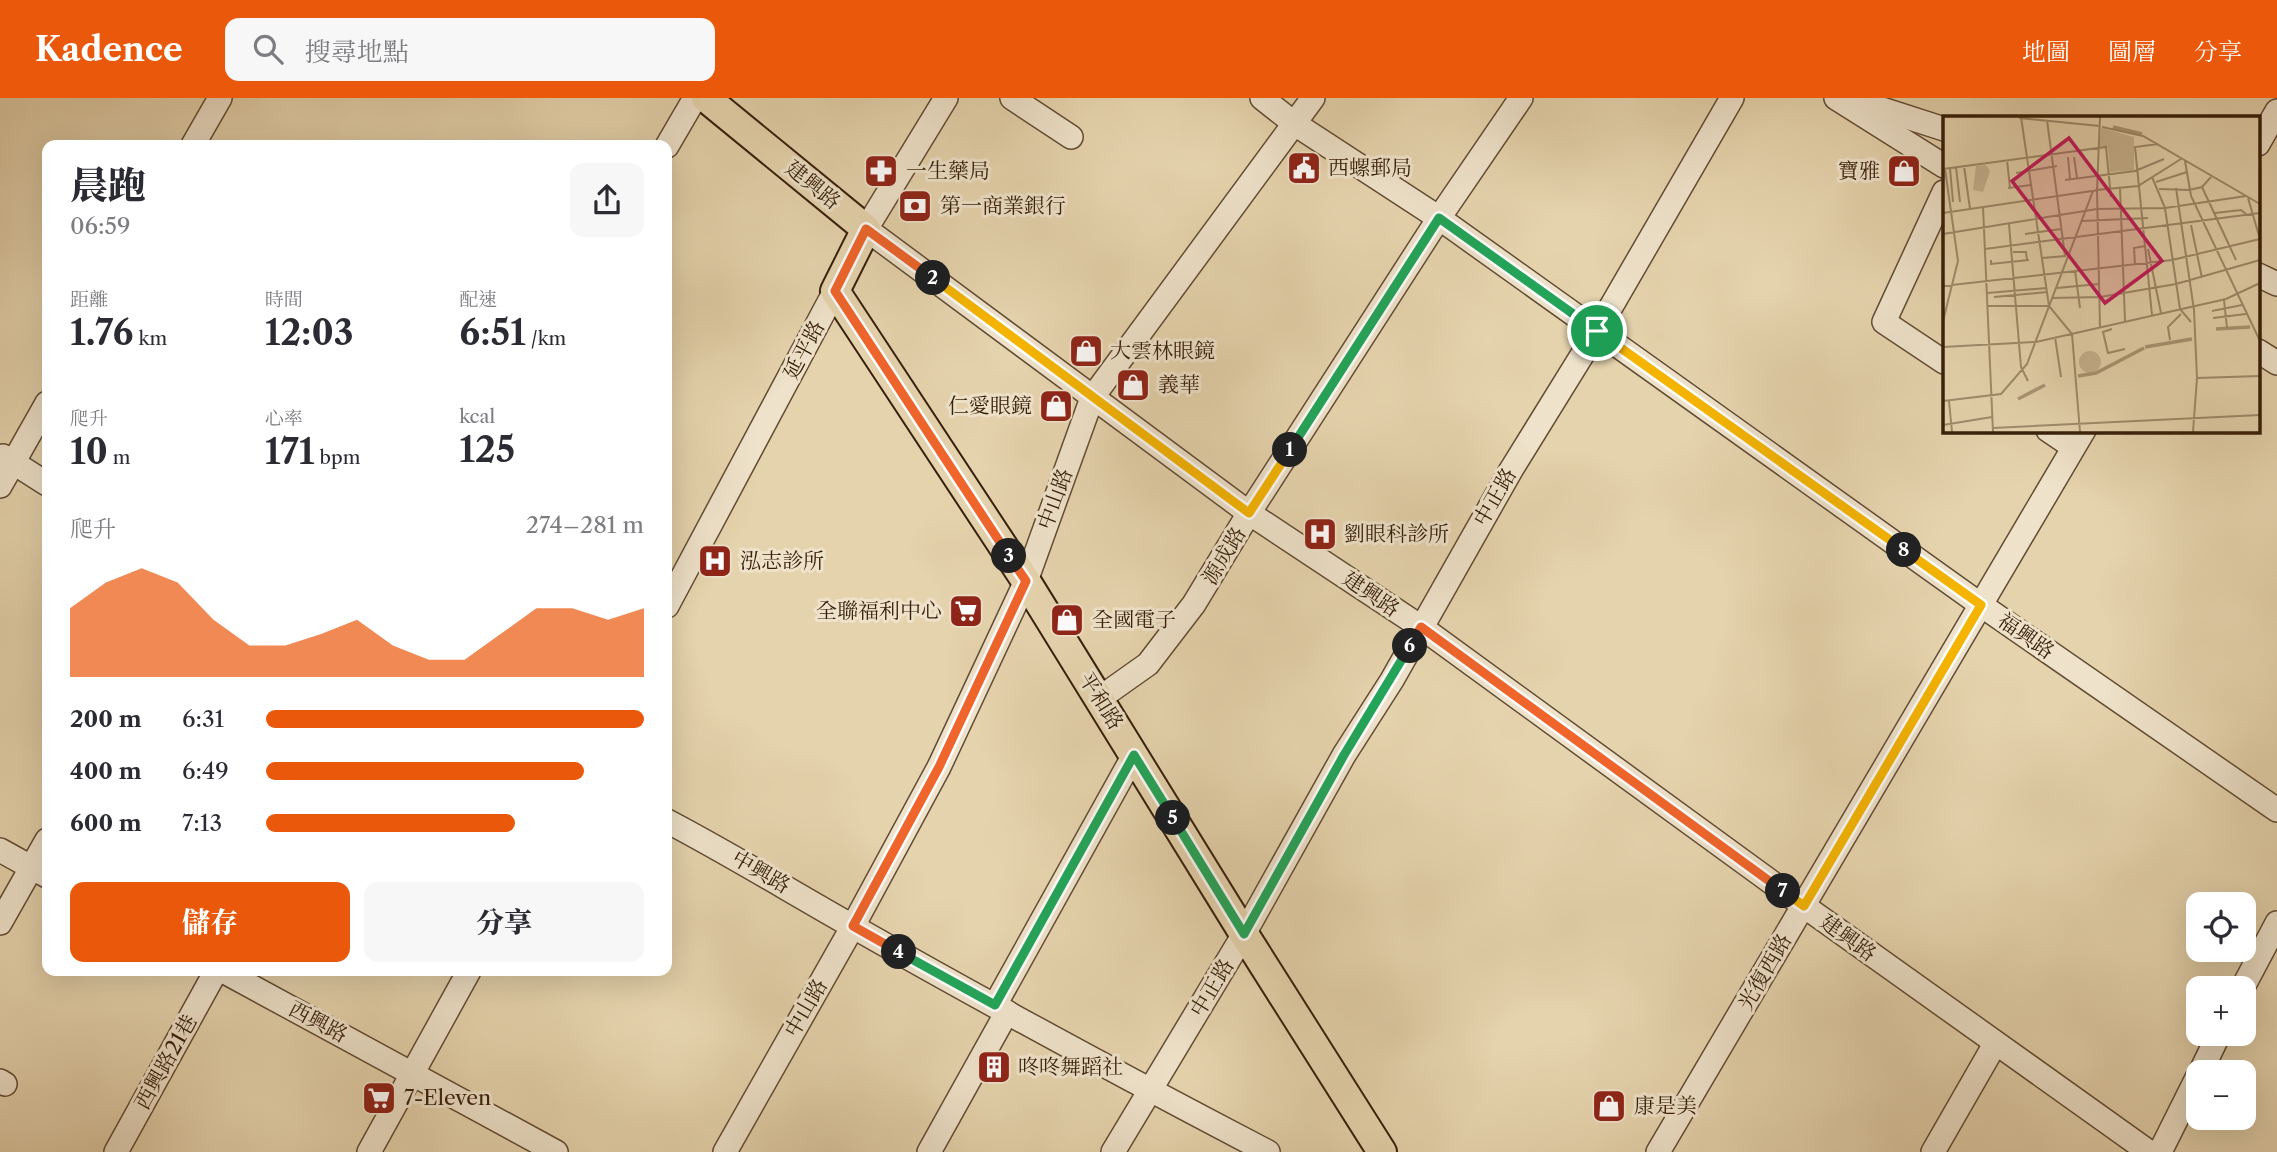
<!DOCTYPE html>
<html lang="zh-TW">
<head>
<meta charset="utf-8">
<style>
  :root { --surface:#fff; --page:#f7f7f7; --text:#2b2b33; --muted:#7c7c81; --accent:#ea580c }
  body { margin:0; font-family:"Libre Caslon Text","Noto Serif TC",serif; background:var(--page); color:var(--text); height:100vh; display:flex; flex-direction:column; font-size:26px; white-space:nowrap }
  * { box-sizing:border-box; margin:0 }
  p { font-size:23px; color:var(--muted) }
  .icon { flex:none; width:38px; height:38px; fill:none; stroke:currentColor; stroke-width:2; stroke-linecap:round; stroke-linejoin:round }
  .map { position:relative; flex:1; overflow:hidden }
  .details { position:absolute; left:42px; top:42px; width:630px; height:836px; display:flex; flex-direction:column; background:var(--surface); border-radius:14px; box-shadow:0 7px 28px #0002 }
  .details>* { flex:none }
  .buttons { position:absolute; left:2186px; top:794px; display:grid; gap:14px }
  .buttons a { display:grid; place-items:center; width:70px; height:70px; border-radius:14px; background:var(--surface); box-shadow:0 7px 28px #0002; font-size:35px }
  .pin { position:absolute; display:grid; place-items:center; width:60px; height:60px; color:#fff; margin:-30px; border:4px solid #fff; border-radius:50%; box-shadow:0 2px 7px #0007 }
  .km { position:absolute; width:35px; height:35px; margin:-18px; border-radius:50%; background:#222; color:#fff; font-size:19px; line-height:35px; text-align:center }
  .round { display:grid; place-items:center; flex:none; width:74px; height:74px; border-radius:14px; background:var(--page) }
  .summary { display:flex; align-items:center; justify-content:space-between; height:119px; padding:0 28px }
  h1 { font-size:38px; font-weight:800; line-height:52px }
  .stats { display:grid; grid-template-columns:repeat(3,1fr); gap:10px; height:119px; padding:7px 28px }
  .stats div { display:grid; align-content:center }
  .stats b { font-size:35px; font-weight:800 }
  .stats small { font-size:19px; font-weight:400 }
  .stats p { font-size:19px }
  .chart { height:196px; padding:14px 28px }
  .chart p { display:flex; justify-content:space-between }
  .chart svg { width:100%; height:126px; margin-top:7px; fill:var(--accent); opacity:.7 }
  .action { display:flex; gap:14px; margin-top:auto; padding:14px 28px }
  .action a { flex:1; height:80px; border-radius:14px; background:var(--accent); color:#fff; font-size:28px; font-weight:800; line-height:80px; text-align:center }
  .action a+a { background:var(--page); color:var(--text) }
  ul { padding:0 28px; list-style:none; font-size:23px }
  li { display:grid; grid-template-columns:112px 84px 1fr; align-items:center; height:52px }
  li i { height:18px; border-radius:9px; background:var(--accent) }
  header { display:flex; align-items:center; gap:42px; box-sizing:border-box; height:98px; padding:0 35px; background:var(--accent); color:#fff }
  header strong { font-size:33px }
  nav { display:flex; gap:38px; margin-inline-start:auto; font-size:24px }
  .search { width:490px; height:63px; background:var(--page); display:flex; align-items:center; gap:18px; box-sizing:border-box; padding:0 24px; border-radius:14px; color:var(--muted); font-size:26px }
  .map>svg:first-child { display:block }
</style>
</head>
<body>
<header>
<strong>Kadence</strong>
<div class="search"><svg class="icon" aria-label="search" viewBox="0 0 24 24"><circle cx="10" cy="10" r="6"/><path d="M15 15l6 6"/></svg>搜尋地點</div>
<nav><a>地圖</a><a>圖層</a><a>分享</a></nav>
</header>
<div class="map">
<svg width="2277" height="1054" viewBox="0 0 2277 1054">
  <rect width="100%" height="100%" fill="#e5d3ad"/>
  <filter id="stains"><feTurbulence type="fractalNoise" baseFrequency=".00286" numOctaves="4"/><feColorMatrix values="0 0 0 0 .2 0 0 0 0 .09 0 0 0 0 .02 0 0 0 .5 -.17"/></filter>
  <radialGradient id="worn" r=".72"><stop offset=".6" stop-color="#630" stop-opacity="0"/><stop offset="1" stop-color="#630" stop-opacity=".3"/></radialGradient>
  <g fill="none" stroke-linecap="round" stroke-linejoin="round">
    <!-- minor casing -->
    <g stroke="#624c33" stroke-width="26">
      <g id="minor">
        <polyline points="946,0 866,131 1249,415 1421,529 1804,808 2149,1054"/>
        <polyline points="1012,0 1071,39"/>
        <polyline points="1262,0 1295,26 1439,120 1981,507 2277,712"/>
        <polyline points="1836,0 1944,68"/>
        <polyline points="1857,3 1944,31"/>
        <polyline points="2258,46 2277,13"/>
        <polyline points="193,47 220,0"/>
        <polyline points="667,48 695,0"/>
        <polyline points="1944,94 1884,224 1944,264"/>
        <polyline points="2258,177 2277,186"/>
        <polyline points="2258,253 2277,265"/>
        <polyline points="2048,332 2073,349"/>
        <polyline points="3,358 47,386"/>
        <polyline points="0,388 47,305"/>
        <polyline points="667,508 835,193"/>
        <polyline points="1100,600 1148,566 1194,506 1249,415 1439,120 1521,0"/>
        <path d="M667 723C730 756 790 793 852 828 989 906 1128 981 1268 1054"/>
        <polyline points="0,752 47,778"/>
        <polyline points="0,825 47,742"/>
        <polyline points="223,873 556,1054"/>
        <polyline points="2242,891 2277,825"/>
        <polyline points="995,907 1134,657"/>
        <polyline points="2200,975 2219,936"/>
        <polyline points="0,983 5,986"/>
        <polyline points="116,1054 216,873"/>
        <polyline points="369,1054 469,873"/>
        <polyline points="725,1054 853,828 939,669 1026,483 1092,300 1313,0"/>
        <polyline points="929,1054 1007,914"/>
        <polyline points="1113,1054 1244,836 1344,657 1392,582 1511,372 1597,233 1732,0"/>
        <polyline points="1658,1054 2084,332"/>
        <polyline points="1933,1054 1995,946"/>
        <polyline points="2160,1054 2198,978"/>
      </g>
    </g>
    <!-- major casing -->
    <g stroke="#371f0a" stroke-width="32">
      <polyline id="major" points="706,0 866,131 835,193 1026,483 1244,836 1382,1054"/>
    </g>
    <!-- minor -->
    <use href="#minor" stroke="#eee2ca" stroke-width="23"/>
    <!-- major -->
    <use href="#major" stroke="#e5d3ad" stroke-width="28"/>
  </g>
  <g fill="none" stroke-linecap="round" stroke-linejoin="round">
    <!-- split-1 casing -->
    <g stroke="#fff" stroke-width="14">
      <polyline id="split-1" points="1290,352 1439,120 1597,233"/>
    </g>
    <!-- split-2 casing -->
    <g stroke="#fff" stroke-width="14">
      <polyline id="split-2" points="933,180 1249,415 1290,352"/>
    </g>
    <!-- split-3 casing -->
    <g stroke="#fff" stroke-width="14">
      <polyline id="split-3" points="933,180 866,131 835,193 1009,458"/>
    </g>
    <!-- split-4 casing -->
    <g stroke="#fff" stroke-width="14">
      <polyline id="split-4" points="899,854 853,828 939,669 1026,483 1009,458"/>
    </g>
    <!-- split-5 casing -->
    <g stroke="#fff" stroke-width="14">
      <polyline id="split-5" points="899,854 995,907 1134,657 1173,720"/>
    </g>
    <!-- split-6 casing -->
    <g stroke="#fff" stroke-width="14">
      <polyline id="split-6" points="1173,720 1244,836 1344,657 1410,548"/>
    </g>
    <!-- split-7 casing -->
    <g stroke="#fff" stroke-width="14">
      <polyline id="split-7" points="1410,548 1421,529 1783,793"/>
    </g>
    <!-- split-8 casing -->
    <g stroke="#fff" stroke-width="14">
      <polyline id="split-8" points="1783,793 1804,808 1981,507 1904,452"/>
    </g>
    <!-- split-9 casing -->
    <g stroke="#fff" stroke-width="14">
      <polyline id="split-9" points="1597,233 1904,452"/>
    </g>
    <!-- split-1 -->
    <use href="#split-1" stroke="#22a559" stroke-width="9"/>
    <!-- split-2 -->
    <use href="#split-2" stroke="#f5b400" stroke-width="9"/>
    <!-- split-3 -->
    <use href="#split-3" stroke="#f0652b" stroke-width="9"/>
    <!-- split-4 -->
    <use href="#split-4" stroke="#f0652b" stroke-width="9"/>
    <!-- split-5 -->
    <use href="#split-5" stroke="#22a559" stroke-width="9"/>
    <!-- split-6 -->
    <use href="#split-6" stroke="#22a559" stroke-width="9"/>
    <!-- split-7 -->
    <use href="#split-7" stroke="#f0652b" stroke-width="9"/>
    <!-- split-8 -->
    <use href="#split-8" stroke="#f5b400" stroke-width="9"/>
    <!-- split-9 -->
    <use href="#split-9" stroke="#f5b400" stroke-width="9"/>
  </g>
  <!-- icons -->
  <defs>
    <g id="civic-square" transform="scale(1.75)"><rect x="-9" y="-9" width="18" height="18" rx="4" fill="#8f2418" stroke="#eee2ca"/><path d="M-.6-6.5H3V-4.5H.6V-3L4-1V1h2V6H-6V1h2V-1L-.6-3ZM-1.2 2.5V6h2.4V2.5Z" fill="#fff"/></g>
    <g id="pharmacy-square" transform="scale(1.75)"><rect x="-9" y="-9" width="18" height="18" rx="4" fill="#8f2418" stroke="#eee2ca"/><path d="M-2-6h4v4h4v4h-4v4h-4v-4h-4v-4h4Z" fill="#fff"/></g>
    <g id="shop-square" transform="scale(1.75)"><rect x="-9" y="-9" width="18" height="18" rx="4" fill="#8f2418" stroke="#eee2ca"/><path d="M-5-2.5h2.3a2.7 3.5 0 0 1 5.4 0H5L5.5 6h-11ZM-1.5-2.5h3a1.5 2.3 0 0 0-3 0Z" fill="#fff"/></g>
    <g id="bank-square" transform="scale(1.75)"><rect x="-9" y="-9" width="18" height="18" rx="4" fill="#8f2418" stroke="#eee2ca"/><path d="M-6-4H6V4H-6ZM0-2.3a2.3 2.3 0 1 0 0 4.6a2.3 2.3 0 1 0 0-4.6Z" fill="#fff"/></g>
    <g id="hospital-square" transform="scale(1.75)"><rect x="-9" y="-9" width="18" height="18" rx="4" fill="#8f2418" stroke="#eee2ca"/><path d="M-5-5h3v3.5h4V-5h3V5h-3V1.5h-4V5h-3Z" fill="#fff"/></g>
    <g id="supermarket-square" transform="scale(1.75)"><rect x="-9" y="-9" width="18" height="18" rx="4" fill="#8f2418" stroke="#eee2ca"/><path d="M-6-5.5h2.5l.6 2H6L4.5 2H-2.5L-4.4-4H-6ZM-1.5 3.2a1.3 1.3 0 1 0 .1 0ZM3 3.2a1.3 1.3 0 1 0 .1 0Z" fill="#fff"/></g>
    <g id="building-square" transform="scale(1.75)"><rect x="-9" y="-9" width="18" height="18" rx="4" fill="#8f2418" stroke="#eee2ca"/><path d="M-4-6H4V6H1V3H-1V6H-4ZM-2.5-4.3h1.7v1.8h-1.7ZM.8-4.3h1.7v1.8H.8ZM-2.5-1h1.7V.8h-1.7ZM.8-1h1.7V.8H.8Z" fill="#fff"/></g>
  </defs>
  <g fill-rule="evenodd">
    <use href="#civic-square" x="1304" y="70"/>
    <use href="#pharmacy-square" x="881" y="73"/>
    <use href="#shop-square" x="1904" y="73"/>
    <use href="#bank-square" x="915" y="108"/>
    <use href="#shop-square" x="1086" y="253"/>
    <use href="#shop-square" x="1133" y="287"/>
    <use href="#shop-square" x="1056" y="308"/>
    <use href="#hospital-square" x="1320" y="436"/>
    <use href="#hospital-square" x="715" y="463"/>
    <use href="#supermarket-square" x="966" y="513"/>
    <use href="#shop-square" x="1067" y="522"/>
    <use href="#building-square" x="994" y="969"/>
    <use href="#supermarket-square" x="379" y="1000"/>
    <use href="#shop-square" x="1609" y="1008"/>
  </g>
  <g text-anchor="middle" stroke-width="6" stroke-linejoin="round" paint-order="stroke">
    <!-- poi labels -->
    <g font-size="21" fill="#371f0a" stroke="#eee2ca" text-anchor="start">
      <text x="1328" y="77">西螺郵局</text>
      <text x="906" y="80">一生藥局</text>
      <text x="1880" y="80" text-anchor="end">寶雅</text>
      <text x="940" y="115">第一商業銀行</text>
      <text x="1110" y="260">大雲林眼鏡</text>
      <text x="1158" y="294">義華</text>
      <text x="1032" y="315" text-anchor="end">仁愛眼鏡</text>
      <text x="1344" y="443">劉眼科診所</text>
      <text x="740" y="470">泓志診所</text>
      <text x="942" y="520" text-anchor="end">全聯福利中心</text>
      <text x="1092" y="529">全國電子</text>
      <text x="1018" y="976">咚咚舞蹈社</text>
      <text x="404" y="1007">7-Eleven</text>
      <text x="1634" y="1015">康是美</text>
    </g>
    <!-- street labels -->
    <g font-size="21" fill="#371f0a" stroke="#eee2ca">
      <text transform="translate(813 87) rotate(39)" y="7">建興路</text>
      <text transform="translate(804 252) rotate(-62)" y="7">延平路</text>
      <text transform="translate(1495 399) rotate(-60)" y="7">中正路</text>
      <text transform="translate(1055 401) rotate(-70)" y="7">中山路</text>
      <text transform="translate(1224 458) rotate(-59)" y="7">源成路</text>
      <text transform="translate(1371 496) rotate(34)" y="7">建興路</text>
      <text transform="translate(2026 538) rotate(35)" y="7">福興路</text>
      <text transform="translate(1101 603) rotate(58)" y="7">平和路</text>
      <text transform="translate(761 774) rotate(30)" y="7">中興路</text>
      <text transform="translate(1848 840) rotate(36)" y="7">建興路</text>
      <text transform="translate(1765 874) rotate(-60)" y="7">光復西路</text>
      <text transform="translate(1212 890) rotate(-59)" y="7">中正路</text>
      <text transform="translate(806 910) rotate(-60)" y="7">中山路</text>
      <text transform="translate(318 924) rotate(28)" y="7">西興路</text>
      <text transform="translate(166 964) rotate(-61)" y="7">西興路21巷</text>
    </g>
  </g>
  <!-- overview -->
  <g transform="translate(1943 18)">
    <rect width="317" height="317" fill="#e5d3ad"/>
    <path d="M158 12 191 21V54L167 56 165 32 156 30ZM33 50 43 49 47 55 40 76 30 74ZM136 246a11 11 0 1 1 22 0a11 11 0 1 1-22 0Z" fill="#c7b491"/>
    <path fill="none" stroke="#aa9676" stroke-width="3.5" d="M170 11 199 18M273 213 307 211M202 231 249 223M135 260 153 257 201 232M75 283 102 269"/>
    <path fill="none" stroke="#9f8b6c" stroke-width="2" d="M78 1 106 190 129 218 137 316M76 2 157 10M104 4 122 140M159 11 200 20 317 88M125 41 127 63M131 41 134 62M64 44 67 72M242 45 248 80 317 225M21 50 27 93M13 51 17 86M7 52 10 86M0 53 163 31 168 81M73 57 114 50M209 61 222 92 237 193 248 206M122 64 192 55 221 43M213 66 244 56M177 71 182 206M259 71 293 144M65 72 88 69M233 72 251 194 254 262 250 316M216 73 246 74 259 71 268 61M305 82 317 123M40 91 50 316M0 97 149 75M272 97 298 94 303 98M139 105 205 102M66 108 78 251 85 265M248 109 259 162M0 118 154 93 222 92 303 80M82 118 118 113M42 133 317 97M205 133 218 197M70 136H83L84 144M99 142 123 140M48 144V148L86 144M192 148 191 132 202 130M132 154 137 192M0 170 229 144 317 123M114 172 156 168M44 177 104 172M51 181 104 176M109 182 157 181 233 168 317 144M281 184 284 212M44 190H106M269 195 299 189M209 199 192 31 215 28M270 202 303 198M0 205 15 145 2 53M157 211 154 74 195 70 238 43M169 213 160 216 165 237 182 233M112 221 118 261M227 224 225 211 238 198M0 231 93 226 283 183 317 167M254 262 317 260M0 285 58 278 84 248 150 75 154 74 157 1M6 285 9 316M0 309 49 301M50 312 317 299"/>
    <path fill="#c2185b" fill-opacity="0.15" stroke="#c2185b" stroke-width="3.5" d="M126 22 219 145 162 187 69 65Z"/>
    <rect width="317" height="317" fill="none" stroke="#371f0a" stroke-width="3.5"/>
  </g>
  <rect width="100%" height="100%" filter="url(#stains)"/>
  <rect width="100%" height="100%" fill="url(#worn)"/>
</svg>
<div class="buttons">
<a><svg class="icon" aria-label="locate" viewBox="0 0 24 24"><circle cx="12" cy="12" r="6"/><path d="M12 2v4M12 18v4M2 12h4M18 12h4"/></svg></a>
<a>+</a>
<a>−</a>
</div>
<div class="pin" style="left:1597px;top:233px;background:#1e9e55"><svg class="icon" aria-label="arrive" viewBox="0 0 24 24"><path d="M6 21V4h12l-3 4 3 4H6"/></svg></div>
<b class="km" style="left:1290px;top:352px">1</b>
<b class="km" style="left:933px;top:180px">2</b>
<b class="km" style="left:1009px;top:458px">3</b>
<b class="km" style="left:899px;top:854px">4</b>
<b class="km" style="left:1173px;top:720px">5</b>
<b class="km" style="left:1410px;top:548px">6</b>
<b class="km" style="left:1783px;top:793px">7</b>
<b class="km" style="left:1904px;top:452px">8</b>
<section class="details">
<div class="summary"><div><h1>晨跑</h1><p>06:59</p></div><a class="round"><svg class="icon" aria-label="share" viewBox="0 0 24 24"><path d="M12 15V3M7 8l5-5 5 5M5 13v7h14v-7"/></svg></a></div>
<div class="stats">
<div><p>距離</p><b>1.76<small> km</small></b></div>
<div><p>時間</p><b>12:03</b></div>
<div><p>配速</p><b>6:51<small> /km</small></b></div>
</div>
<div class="stats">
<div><p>爬升</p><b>10<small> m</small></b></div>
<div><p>心率</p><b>171<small> bpm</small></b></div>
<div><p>kcal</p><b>125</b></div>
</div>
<div class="chart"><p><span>爬升</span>274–281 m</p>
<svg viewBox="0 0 160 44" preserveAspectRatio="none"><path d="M0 44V20L10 11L20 6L30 11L40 24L50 33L60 33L70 29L80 24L90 33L100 38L110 38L120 29L130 20L140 20L150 24L160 20V44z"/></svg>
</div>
<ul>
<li><b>200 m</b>6:31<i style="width:100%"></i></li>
<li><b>400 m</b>6:49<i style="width:84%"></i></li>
<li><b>600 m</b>7:13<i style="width:66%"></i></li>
</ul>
<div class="action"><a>儲存</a><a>分享</a></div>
</section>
</div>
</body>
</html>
